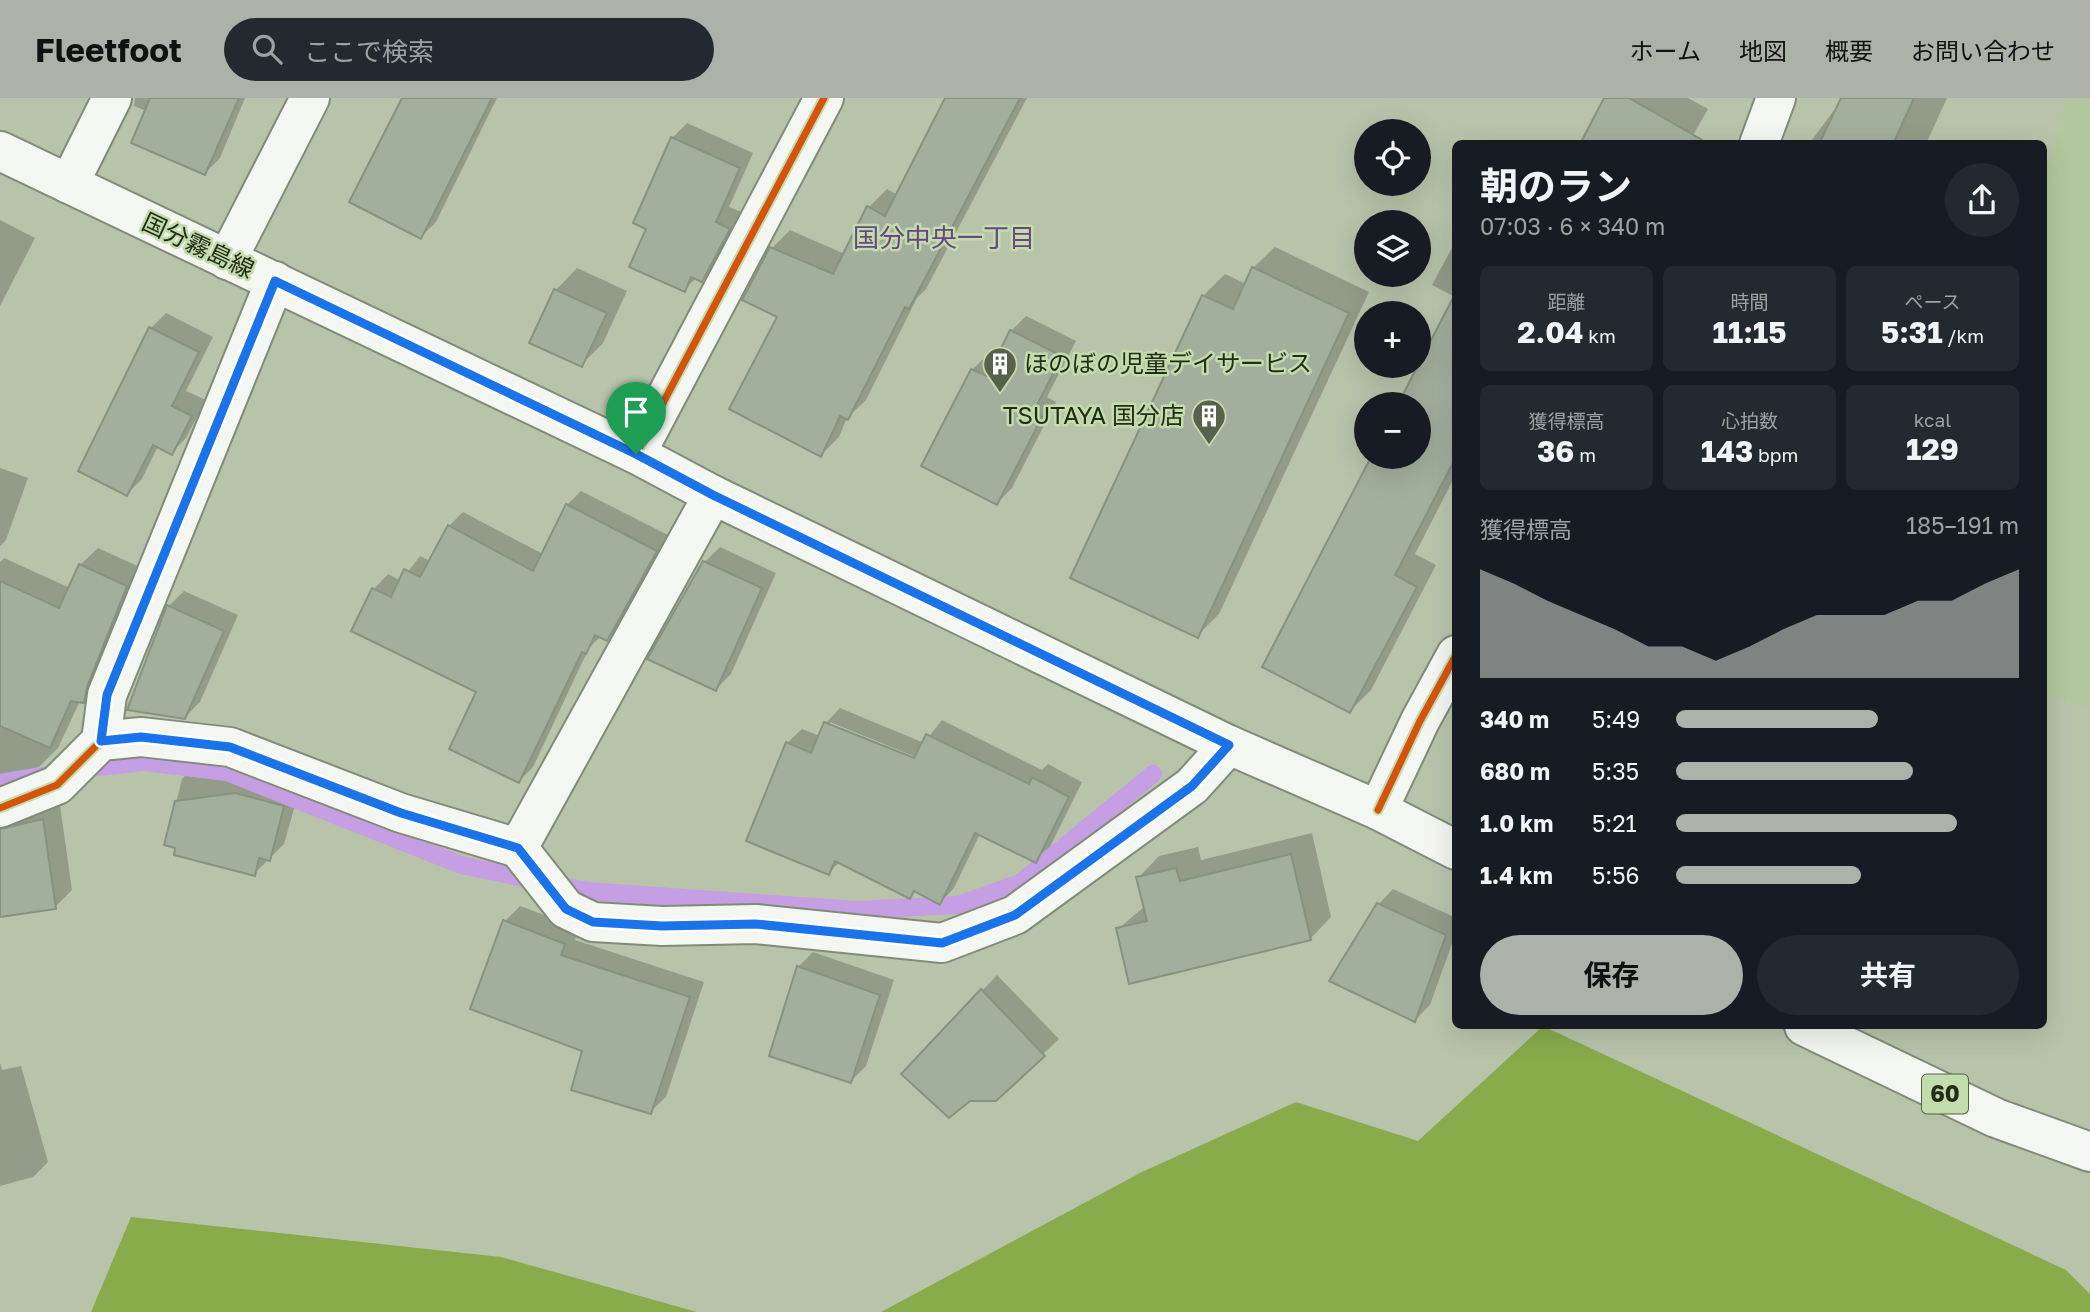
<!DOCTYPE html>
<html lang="ja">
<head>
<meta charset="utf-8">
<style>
  :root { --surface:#171b24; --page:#242831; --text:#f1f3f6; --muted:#9ea1a6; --accent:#acb1aa }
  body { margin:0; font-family:"Golos Text","Noto Sans JP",sans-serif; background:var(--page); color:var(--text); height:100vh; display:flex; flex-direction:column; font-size:26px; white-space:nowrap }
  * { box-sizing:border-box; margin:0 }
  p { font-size:23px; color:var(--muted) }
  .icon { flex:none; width:38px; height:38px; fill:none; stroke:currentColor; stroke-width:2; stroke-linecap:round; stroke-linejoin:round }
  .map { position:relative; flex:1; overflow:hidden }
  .side { position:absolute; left:1452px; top:42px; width:595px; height:889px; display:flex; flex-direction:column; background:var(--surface); border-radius:10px; box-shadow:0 7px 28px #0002 }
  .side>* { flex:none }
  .fabs { position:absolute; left:1354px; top:21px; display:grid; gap:14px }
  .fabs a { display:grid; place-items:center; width:77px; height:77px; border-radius:50%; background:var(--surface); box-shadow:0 7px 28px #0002; font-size:35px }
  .pin { position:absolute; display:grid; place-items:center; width:60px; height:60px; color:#fff; margin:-72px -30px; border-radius:50% 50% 50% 0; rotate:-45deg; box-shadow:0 0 7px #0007 }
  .pin .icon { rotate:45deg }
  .round { display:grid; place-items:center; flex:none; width:74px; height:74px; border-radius:37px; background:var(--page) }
  .overview { display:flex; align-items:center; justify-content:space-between; height:119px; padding:0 28px }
  h1 { font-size:38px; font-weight:700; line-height:52px }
  .figures { display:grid; grid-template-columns:repeat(3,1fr); gap:10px; height:119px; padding:7px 28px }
  .figures div { display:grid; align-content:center; border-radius:10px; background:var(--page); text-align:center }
  .figures b { font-size:30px; font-weight:700 }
  .figures small { font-size:19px; font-weight:400 }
  .figures p { font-size:19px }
  .chart { height:196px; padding:14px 28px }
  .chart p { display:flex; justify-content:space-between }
  .chart svg { width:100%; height:126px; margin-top:7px; fill:var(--accent); opacity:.7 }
  .button { display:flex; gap:14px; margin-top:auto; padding:14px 28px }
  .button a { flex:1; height:80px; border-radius:42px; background:var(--accent); color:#111; font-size:28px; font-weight:700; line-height:80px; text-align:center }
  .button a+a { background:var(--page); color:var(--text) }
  ul { padding:0 28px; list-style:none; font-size:23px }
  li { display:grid; grid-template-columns:112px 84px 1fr; align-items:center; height:52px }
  li i { height:18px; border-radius:9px; background:var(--accent) }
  header { display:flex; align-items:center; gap:42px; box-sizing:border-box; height:98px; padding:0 35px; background:var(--accent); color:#111 }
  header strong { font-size:33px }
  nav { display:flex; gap:38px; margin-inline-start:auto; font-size:24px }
  .search { width:490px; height:63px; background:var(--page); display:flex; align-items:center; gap:18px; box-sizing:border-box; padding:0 24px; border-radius:38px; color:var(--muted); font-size:26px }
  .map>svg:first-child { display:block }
</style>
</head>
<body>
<header>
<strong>Fleetfoot</strong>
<div class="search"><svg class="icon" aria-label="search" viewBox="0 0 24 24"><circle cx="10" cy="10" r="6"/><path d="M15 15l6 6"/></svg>ここで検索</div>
<nav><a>ホーム</a><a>地図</a><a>概要</a><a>お問い合わせ</a></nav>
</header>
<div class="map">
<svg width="2090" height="1214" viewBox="0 0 2090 1214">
  <rect width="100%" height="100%" fill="#b7c4aa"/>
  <!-- built -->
  <polygon fill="#b2c79d" points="2068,0 2090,0 2090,611 2044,595 2044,81"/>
  <!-- forest -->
  <g fill="#89ab4c">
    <polygon points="1543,928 2066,1172 2090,1196 2090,1214 881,1214 1142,1074 1296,1004 1418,1043"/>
    <polygon points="131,1119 501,1159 697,1214 91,1214"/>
  </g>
  <!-- shadow -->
  <g fill="#0003" fill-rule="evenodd">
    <polygon points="135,0 245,0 220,60 205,75 147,13 134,8"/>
    <polygon points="404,0 497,0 436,124 421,139"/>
    <polygon points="947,0 1027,0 926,191 917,200 866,302 847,320 839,339 821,357 779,218 744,202 772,150 790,132 845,156 869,109 887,91 898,97"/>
    <polygon points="1606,0 1688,0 1708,11 1688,46"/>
    <polygon points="1843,0 1947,0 1926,46 1809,46"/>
    <polygon points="687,25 753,55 729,109 744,115 717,167 702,182 696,180 685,191 648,130 672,40"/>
    <polygon points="0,122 35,140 0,208"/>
    <polygon points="1456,142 1456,376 1415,456 1436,467 1371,592 1350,613 1264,568 1373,359 1419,359 1419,306 1400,306 1455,199 1432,187"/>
    <polygon points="1275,149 1369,194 1219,516 1197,538 1203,198 1225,176 1246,186 1253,170"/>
    <polygon points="577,170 627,193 603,245 581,267 532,244 556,192"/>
    <polygon points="166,215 213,239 186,293 206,302 186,340 171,355 158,348 142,381 127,396 151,230"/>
    <polygon points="1026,218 1076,243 1047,299 1056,304 1012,390 997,405 972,272 987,257 997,261 1011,233"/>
    <polygon points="0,370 28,380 6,442 0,448"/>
    <polygon points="581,393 670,438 621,527 607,541 600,539 589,550 533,669 519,683 478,593 354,532 374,491 388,476 401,483 420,458 430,463 449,428 463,414 543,456 567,407"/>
    <polygon points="720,449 776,475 731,576 716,591 705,464"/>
    <polygon points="98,450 144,471 101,586 83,603 80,603 58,650 40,668 0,685 0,464 4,460 70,490 80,467"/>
    <polygon points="184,493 238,517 200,604 185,619 130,610 169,508"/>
    <path d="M840 610 924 645 942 622 1042 672 1048 666 1082 684 1050 749 1036 763 980 736 954 790 940 805 916 792 910 799 840 764 829 774 787 645 802 631 820 638 826 625ZM830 624 923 662 922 665 830 628Z"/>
    <polygon points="197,666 299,693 284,746 254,776 166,746 182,681"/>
    <polygon points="59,700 72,792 55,809 0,817 0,706"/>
    <polygon points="1312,735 1331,819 1310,841 1118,831 1145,808 1138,780 1159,758 1198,749 1201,762"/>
    <polygon points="1393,791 1456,820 1456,834 1430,907 1415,922 1378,807"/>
    <polygon points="520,808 579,830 575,842 704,884 666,999 650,1014 584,952 505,823"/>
    <polygon points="813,854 894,882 866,968 851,983 798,869"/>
    <polygon points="997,877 1059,941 995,1001 904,976"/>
    <polygon points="0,965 2,972 21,968 48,1064 33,1079 0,1088"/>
  </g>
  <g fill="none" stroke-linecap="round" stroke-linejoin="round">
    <!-- stream -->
    <g stroke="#c69ee3" stroke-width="18">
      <polyline points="80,671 144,664 227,674 461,767 587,793 857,812 958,807 1020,785 1153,676"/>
      <polyline points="0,685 46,677"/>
    </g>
  </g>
  <!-- building -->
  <g fill="#a1af9c" stroke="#859381" stroke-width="2">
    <polygon points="150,0 239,0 205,77 131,45"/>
    <polygon points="402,0 492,0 421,141 349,104"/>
    <polygon points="945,0 1020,0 909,211 905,209 848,322 840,318 821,359 729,311 777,219 742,202 770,149 833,176 867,108 885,118"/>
    <polygon points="1604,0 1629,0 1709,46 1580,46"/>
    <polygon points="1841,0 1914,0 1893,46 1819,46"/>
    <polygon points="671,39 740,70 716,124 730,131 702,184 691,179 685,194 629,169 646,131 633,125"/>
    <polygon points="1252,169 1349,215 1198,540 1070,480 1202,197 1233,211"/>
    <polygon points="554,191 607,215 582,269 529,245"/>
    <polygon points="1456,194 1456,359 1395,477 1417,489 1350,615 1262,569 1371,359 1419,359 1419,306 1398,306"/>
    <polygon points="149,229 199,254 172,308 192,318 172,357 153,347 127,398 78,373"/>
    <polygon points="1010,232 1062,258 1033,315 1042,319 997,407 921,368 971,271 987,278"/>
    <polygon points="566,406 657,453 607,543 595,537 586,556 582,554 519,685 449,651 476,594 351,533 372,490 391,499 404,471 420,479 448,427 533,473"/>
    <polygon points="703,463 762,490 716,593 647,561"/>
    <polygon points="79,466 127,488 87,589 84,605 71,603 50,650 0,628 0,483 59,510"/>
    <polygon points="167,507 224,533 185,621 127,612"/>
    <polygon points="824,624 914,660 926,636 1029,686 1032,679 1069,699 1036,765 975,735 940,807 914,793 910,801 835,763 829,777 746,743 786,644 811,655"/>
    <polygon points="235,695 284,708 270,763 259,760 255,778 174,757 175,750 164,747 175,703"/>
    <polygon points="43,721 56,811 0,819 0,731"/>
    <polygon points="1291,756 1311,842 1129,886 1116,830 1147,823 1136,779 1176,770 1180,783"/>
    <polygon points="1377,805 1446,837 1415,924 1329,883"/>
    <polygon points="503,822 565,846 561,857 690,899 651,1016 571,992 582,953 470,911"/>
    <polygon points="797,868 880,897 851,985 769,958"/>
    <polygon points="981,891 1045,958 996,1003 970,1003 949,1020 901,976"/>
  </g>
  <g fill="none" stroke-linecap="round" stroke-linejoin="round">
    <!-- street casing -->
    <g stroke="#818b77" stroke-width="42">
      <g id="street">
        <polyline points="1759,46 1776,0"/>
        <polyline points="69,86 112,0"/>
        <polyline points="227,162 310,0"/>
        <polyline points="636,356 824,0"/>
        <polyline points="101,643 107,597 275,183"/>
        <polyline points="0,710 57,687 101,643 141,639 230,649 401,715 518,750 566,811 593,824 662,828 756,826 942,845 1015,817 1192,688 1229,647"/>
        <polyline points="1378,712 1420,623 1456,557"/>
        <polyline points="518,750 713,397"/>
      </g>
    </g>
    <!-- primary casing -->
    <g stroke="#818b77" stroke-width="42">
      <g id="primary">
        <polyline points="0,53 636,356 713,397 1229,647 1378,712 1456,752"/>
        <polyline points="1804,928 1996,1020 2090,1054"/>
      </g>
    </g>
    <!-- street -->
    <use href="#street" stroke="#f4f6f2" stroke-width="38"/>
    <!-- primary -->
    <use href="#primary" stroke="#f4f6f2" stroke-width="38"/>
    <!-- cycleway casing -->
    <g stroke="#c3dcac" stroke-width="11">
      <g id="cycleway">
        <polyline points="636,356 824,0"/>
        <polyline points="101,643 107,597 275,183"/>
        <polyline points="0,710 57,687 101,643 141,639 230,649 401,715 518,750 566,811 593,824 662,828 756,826 942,845 1015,817 1192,688 1229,647"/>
        <polyline points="1378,712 1420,623 1456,557"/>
      </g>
    </g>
    <!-- cycleway -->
    <use href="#cycleway" stroke="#d4540d" stroke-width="7"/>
  </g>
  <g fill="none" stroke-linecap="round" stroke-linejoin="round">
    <!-- route casing -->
    <g stroke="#fff" stroke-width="14">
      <polygon id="route" points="275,183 636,356 713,397 1229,647 1192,688 1015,817 942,845 756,826 662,828 593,824 566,811 518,750 401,715 230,649 141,639 101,643 107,597"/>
    </g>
    <!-- route -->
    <use href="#route" stroke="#1a73e8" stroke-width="9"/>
  </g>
  <!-- icons -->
  <defs>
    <g id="building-pin" transform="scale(1.75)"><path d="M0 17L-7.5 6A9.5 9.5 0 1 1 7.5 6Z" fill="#57614c" stroke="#c3dcac"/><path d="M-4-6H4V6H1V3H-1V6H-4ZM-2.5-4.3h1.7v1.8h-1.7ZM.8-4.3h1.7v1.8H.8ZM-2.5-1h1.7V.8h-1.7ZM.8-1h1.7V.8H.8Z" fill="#fff"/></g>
  </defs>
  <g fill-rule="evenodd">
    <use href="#building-pin" x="1000" y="266"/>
    <use href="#building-pin" x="1209" y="318"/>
  </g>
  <g text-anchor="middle" stroke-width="5" stroke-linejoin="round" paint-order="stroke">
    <!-- shield labels -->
    <rect fill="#c3dcac" stroke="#536145" stroke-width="2" x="1922" y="976.5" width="46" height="39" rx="5"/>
    <g font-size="23" font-weight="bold" fill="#232c19">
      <text x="1945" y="1004">60</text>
    </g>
    <!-- street labels -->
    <g font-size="24" fill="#232c19" stroke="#c3dcac">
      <text transform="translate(198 148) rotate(25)" y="8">国分霧島線</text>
    </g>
    <!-- poi labels -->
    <g font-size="24" fill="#232c19" stroke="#c3dcac" text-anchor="start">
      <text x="1024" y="274">ほのぼの児童デイサービス</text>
      <text x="1184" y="326" text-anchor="end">TSUTAYA 国分店</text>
    </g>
    <!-- neighbourhood labels -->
    <g font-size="26" fill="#694681" stroke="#c3dcac">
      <text x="944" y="149">国分中央一丁目</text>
    </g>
  </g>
</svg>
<div class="fabs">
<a><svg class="icon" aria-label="locate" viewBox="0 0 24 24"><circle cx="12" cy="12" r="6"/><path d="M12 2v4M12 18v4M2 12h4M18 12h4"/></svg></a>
<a><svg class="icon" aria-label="layers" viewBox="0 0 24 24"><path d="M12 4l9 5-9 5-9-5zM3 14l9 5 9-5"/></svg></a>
<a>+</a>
<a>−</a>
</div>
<div class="pin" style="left:636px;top:356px;background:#1e9e55"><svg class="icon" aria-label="arrive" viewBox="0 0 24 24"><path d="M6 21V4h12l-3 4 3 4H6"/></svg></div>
<section class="side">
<div class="overview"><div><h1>朝のラン</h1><p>07:03 · 6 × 340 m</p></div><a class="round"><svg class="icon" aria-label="share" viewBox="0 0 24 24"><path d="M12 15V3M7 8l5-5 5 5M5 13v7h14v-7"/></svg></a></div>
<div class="figures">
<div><p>距離</p><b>2.04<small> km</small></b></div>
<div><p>時間</p><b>11:15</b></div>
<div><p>ペース</p><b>5:31<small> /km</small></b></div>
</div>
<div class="figures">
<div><p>獲得標高</p><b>36<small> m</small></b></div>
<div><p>心拍数</p><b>143<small> bpm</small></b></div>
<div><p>kcal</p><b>129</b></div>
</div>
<div class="chart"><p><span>獲得標高</span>185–191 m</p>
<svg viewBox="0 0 160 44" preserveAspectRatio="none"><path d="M0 44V6L10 11L20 17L30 22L40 27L50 33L60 33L70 38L80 33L90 27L100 22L110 22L120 22L130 17L140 17L150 11L160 6V44z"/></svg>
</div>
<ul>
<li><b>340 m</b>5:49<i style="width:59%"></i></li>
<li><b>680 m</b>5:35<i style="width:69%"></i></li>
<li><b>1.0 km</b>5:21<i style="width:82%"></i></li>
<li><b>1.4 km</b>5:56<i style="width:54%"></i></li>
</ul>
<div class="button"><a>保存</a><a>共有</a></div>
</section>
</div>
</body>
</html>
